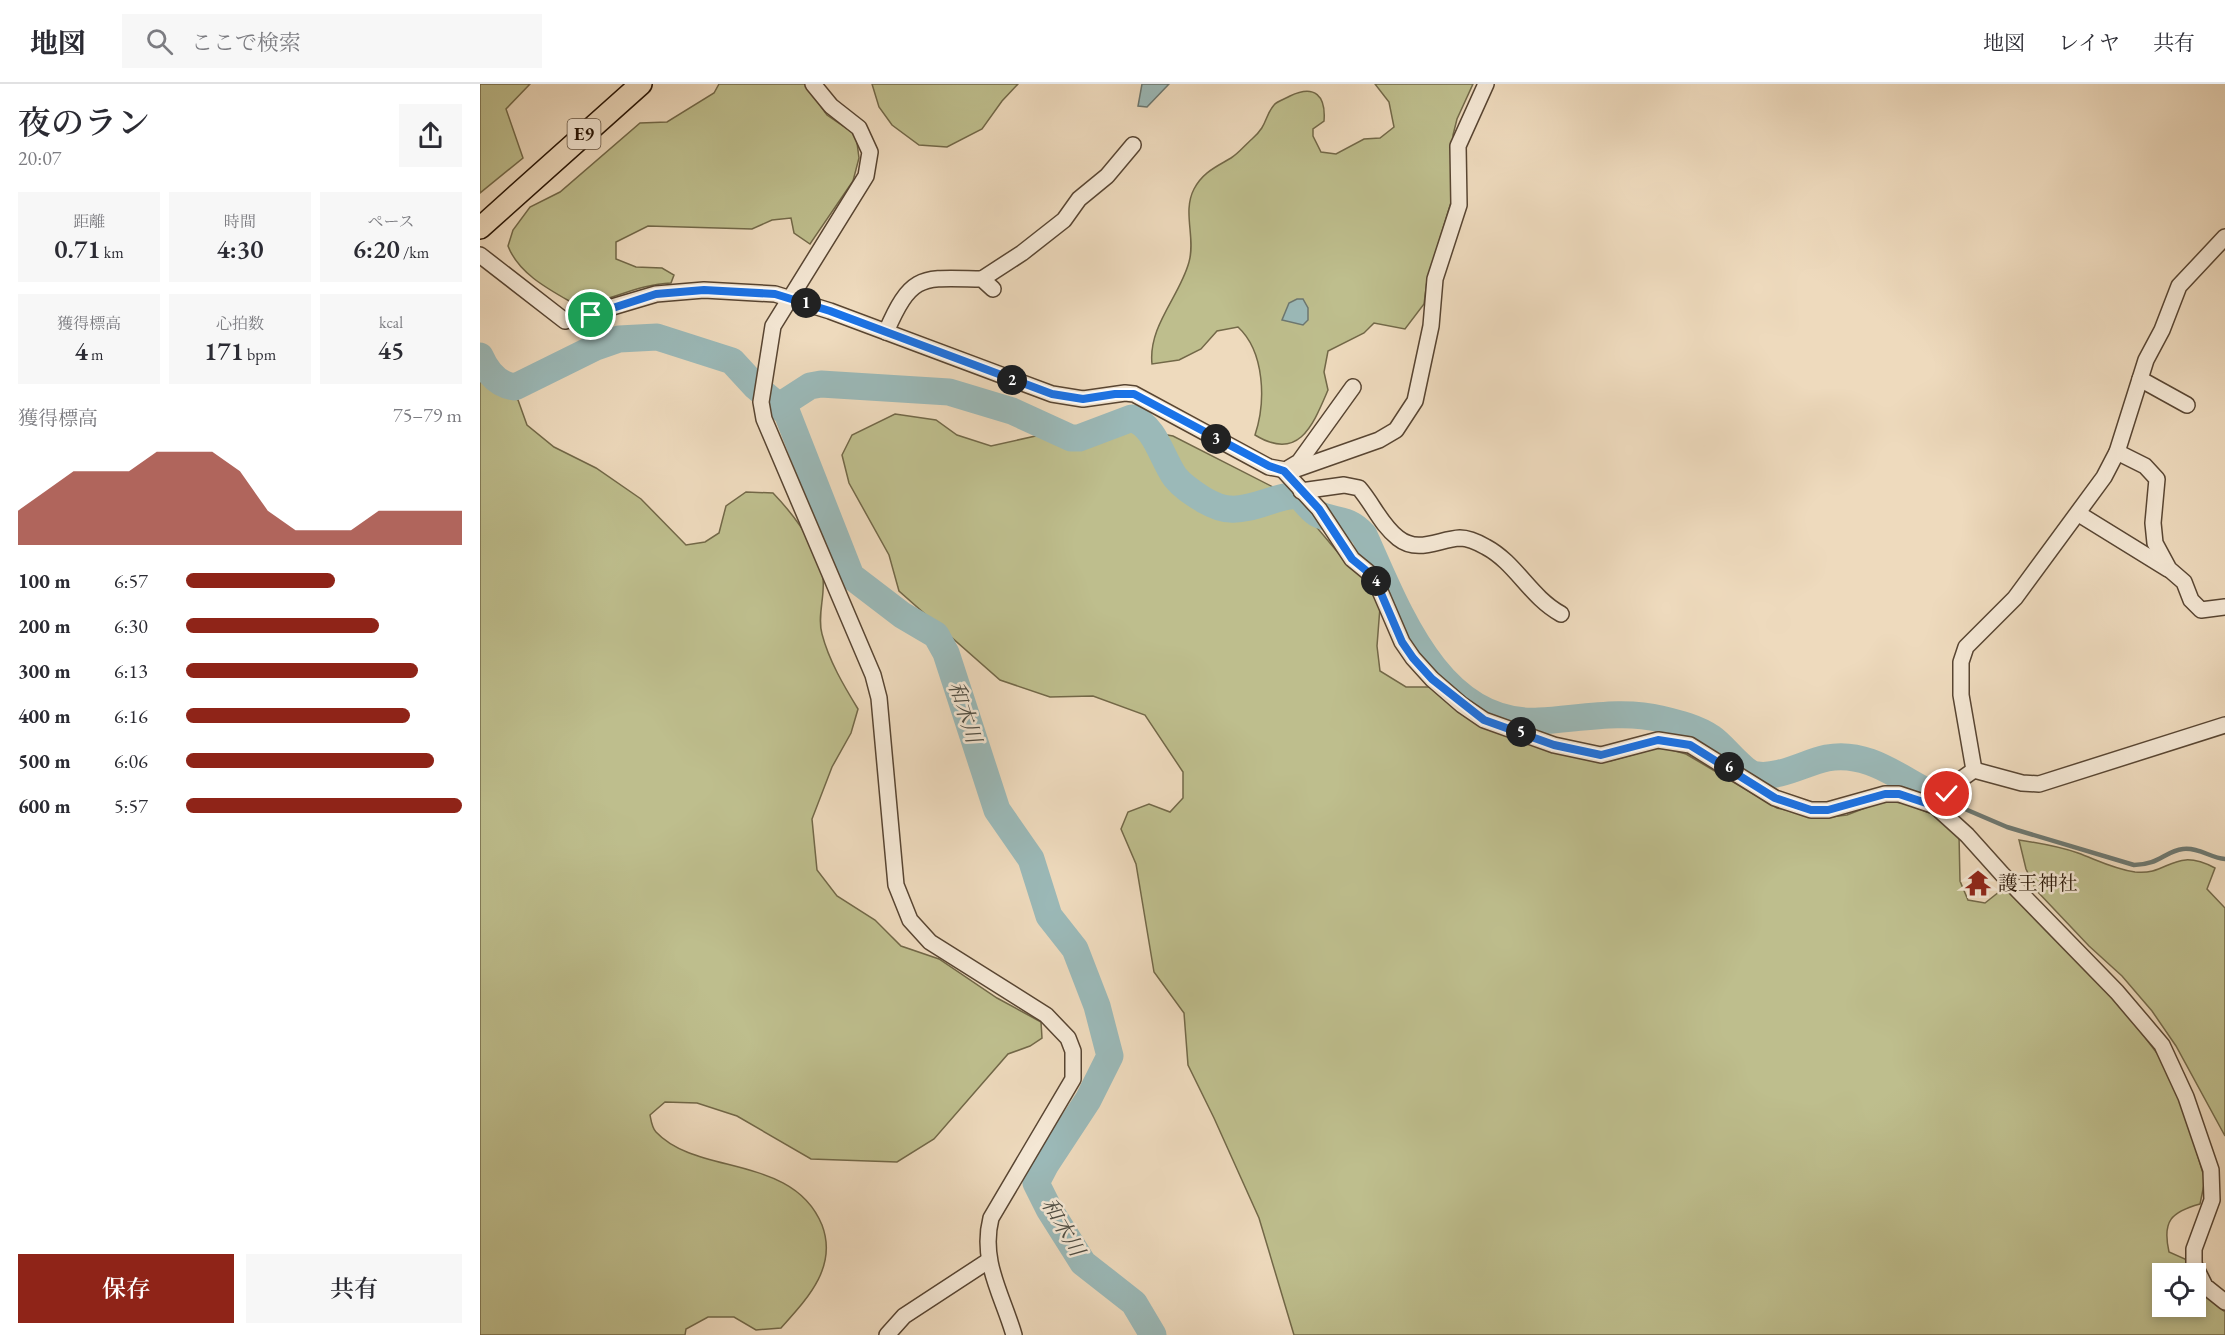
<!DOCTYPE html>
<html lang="ja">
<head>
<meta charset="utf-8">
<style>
  :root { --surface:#fff; --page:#f7f7f7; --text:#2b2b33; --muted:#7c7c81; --line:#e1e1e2; --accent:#8f2418 }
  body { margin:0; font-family:"EB Garamond","Noto Serif JP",serif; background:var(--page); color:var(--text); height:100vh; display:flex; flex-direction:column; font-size:22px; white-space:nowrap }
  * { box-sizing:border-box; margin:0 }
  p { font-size:20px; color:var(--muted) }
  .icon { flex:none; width:33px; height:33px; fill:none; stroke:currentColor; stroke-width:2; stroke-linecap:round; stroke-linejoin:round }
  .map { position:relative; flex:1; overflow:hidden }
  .side { display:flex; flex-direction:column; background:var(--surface); width:480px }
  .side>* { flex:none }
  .tools { position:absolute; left:1672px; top:1179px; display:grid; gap:12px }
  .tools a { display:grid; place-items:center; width:54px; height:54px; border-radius:0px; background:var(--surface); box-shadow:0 3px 9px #0003; font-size:30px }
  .pin { position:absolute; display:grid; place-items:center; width:51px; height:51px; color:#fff; margin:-26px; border:3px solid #fff; border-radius:50%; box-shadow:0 2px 6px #0007 }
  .km { position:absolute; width:30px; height:30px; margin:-15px; border-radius:50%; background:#222; color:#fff; font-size:16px; line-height:30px; text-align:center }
  .round { display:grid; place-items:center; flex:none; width:63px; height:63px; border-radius:0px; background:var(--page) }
  .head { display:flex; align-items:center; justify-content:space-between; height:102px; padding:0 18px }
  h1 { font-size:33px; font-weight:600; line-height:45px }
  .stats { display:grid; grid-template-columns:repeat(3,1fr); gap:9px; height:102px; padding:6px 18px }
  .stats div { display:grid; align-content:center; border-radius:0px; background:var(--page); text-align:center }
  .stats b { font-size:26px; font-weight:600 }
  .stats small { font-size:16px; font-weight:400 }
  .stats p { font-size:16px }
  .chart { height:168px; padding:12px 18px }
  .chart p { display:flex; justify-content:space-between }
  .chart svg { width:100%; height:108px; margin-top:6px; fill:var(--accent); opacity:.7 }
  .cta { display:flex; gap:12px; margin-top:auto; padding:12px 18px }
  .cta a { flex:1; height:69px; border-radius:0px; background:var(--accent); color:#fff; font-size:24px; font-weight:600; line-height:69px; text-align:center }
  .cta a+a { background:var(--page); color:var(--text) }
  ul { padding:0 18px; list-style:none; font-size:20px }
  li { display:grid; grid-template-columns:96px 72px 1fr; align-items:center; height:45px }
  li i { height:15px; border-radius:8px; background:var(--accent) }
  header { display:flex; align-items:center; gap:36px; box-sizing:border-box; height:84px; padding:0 30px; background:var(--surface); border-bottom:2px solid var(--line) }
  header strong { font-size:28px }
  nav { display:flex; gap:33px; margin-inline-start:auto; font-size:21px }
  .search { width:420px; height:54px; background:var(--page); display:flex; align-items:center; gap:15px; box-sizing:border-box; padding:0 21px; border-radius:0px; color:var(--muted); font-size:22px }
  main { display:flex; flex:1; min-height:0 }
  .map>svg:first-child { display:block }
</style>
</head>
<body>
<header>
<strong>地図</strong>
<div class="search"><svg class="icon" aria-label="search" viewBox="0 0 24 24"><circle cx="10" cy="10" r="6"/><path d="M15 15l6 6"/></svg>ここで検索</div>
<nav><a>地図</a><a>レイヤ</a><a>共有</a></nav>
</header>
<main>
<section class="side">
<div class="head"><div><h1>夜のラン</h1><p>20:07</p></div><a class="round"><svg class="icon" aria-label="share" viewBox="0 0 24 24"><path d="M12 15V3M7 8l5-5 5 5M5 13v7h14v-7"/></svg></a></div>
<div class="stats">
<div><p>距離</p><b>0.71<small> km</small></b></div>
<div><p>時間</p><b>4:30</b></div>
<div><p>ペース</p><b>6:20<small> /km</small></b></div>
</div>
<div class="stats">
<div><p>獲得標高</p><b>4<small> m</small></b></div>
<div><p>心拍数</p><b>171<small> bpm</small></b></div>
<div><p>kcal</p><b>45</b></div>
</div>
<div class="chart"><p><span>獲得標高</span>75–79 m</p>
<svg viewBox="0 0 160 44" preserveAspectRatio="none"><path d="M0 44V30L10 22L20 14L30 14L40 14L50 6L60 6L70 6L80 14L90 30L100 38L110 38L120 38L130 30L140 30L150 30L160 30V44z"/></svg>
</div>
<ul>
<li><b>100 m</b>6:57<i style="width:54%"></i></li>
<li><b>200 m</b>6:30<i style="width:70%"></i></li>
<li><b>300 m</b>6:13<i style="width:84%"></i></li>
<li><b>400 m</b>6:16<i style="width:81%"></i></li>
<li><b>500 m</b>6:06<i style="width:90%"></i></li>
<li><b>600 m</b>5:57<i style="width:100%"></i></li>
</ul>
<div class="cta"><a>保存</a><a>共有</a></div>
</section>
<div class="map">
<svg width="1745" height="1251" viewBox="0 0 1745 1251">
  <rect width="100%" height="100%" fill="#eedabd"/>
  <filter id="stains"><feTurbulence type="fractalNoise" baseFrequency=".00333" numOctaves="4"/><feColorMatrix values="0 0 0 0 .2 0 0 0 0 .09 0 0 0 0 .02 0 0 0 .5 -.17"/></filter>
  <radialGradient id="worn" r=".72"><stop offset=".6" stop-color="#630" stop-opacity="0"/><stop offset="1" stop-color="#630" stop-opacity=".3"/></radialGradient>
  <!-- green -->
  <g fill="#bebe8d" stroke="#726848" stroke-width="1.5">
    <polygon points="0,0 50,0 26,25 43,74 0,109"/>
    <path d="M239 0H325L347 31 376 51 379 74 373 97 330 160 314 149 311 134 292 136 272 145 168 142 136 158V175L156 183 182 184 194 191 191 199C159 200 130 217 98 222 72 207 39 191 28 162L33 146 50 123 80 108 160 39 187 38 234 9Z"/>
    <polygon points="392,0 538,0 522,17 502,45 467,63 439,61 412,41 399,23"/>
    <path d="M895 0H993L977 35 973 51 975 68 972 115 947 197 944 220 925 245 894 239 884 249 848 267 844 288 848 306C833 341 819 378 775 351 786 318 785 268 758 243L737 247 721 265 699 276 672 280C668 242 700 212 709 178 716 154 702 128 714 105 723 88 736 83 751 74 759 69 765 61 772 55 788 41 784 33 794 21 797 17 805 15 810 12 835 0 846 12 844 37L833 45V52L841 68 856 70 884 55 900 54 914 43 909 18Z"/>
    <path d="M0 292 38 316 47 341 74 363 116 384 161 415 206 461 225 458 239 449 246 422 266 408 293 409C315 432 338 462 343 495 345 513 337 532 342 550 349 577 364 602 378 625L371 649 352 683 332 735 337 786 357 812 395 836 421 862 459 875 517 914 561 938 562 954 550 962 528 970 454 1055 417 1078 331 1075 257 1032 217 1019 185 1018 170 1031C171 1036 172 1044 176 1048 217 1092 313 1070 342 1141 358 1183 327 1215 301 1244L276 1246 254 1233H228L206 1245 205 1251H0Z"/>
    <path d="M415 330 456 336 477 351 511 362 560 351 649 344 693 352 793 403 834 440 865 477 891 500 900 523 897 562 900 587 926 603H952L1057 663 1130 677 1181 663 1206 670 1297 724 1342 734 1367 731 1403 717 1424 719 1455 731 1479 751 1480 797 1488 816 1505 819 1524 804 1571 847 1641 922 1686 981 1709 1042 1725 1096 1720 1120C1691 1128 1682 1137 1689 1168L1705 1175 1712 1189 1683 1190V1222H1716V1200L1719 1207 1745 1228V1251H814L779 1134 734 1034 708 981 704 929 674 888 656 780 641 745 648 728 669 720 690 728 703 714V688L665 631 613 612 570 613 520 596 419 507 409 471 369 399 362 371 372 351Z"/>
    <path d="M1539 756C1559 759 1578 762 1598 769 1617 776 1634 785 1655 788 1689 792 1693 762 1735 784L1727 805 1745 824V1052L1696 962 1672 927 1642 892 1609 862 1556 806 1546 785Z"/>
  </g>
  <!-- water -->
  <g fill="#9bb9b8" stroke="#6c7770" stroke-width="1.5">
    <polygon points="662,0 689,0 667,23 658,22"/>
    <polygon points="817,215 823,215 828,224 828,236 823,241 802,236 809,219"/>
  </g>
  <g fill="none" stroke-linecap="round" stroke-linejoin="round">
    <!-- stream -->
    <path stroke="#6c7770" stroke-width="4.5" d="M1464 716 1527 743 1654 781C1679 781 1685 767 1703 765 1718 763 1731 774 1745 775"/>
    <!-- river -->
    <g stroke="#9bb9b8" stroke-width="27">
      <path d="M0 272C7 288 17 301 35 303L116 263 139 255 177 253 252 277 276 303 307 329 371 492 422 531 456 551 466 569 517 726 551 775 569 832 595 865 617 922 630 972 608 1016 566 1080 556 1099 569 1125 603 1179 654 1219 673 1251"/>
      <path d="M299 322 330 302 341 300 469 308 532 327 591 354H599L652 334C676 343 681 373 695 393 703 403 713 409 724 416 731 420 742 425 750 425 773 427 796 411 819 411 824 417 830 425 836 429 853 439 866 431 884 451 917 524 959 643 1059 637 1098 635 1142 625 1181 635 1198 639 1218 644 1232 654 1244 662 1264 690 1277 691 1300 694 1324 679 1347 674 1389 666 1421 696 1456 712"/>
    </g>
    <!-- minor casing -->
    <g stroke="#584532" stroke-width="18">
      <g id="minor">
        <path d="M333 0 351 22 379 44 390 68 386 92 293 242 281 318 284 335 393 591 399 614 416 801 430 836 450 858 566 931 588 954 593 967V995L511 1134C500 1177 522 1210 534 1251"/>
        <polyline points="0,171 85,237 176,210 224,206 295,210 350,227 572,310 603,315 645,309 654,310 789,383 811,387 899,356 916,346 935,317 951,242 955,195 979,121 978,62 1006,0"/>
        <polyline points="502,195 542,169 584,136 599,115 627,92 653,61"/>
        <path d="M406 248C432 188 442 194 502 195L513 205"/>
        <polyline points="1660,295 1707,321"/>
        <polyline points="1637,368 1665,382 1677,395 1673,439 1675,459 1689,485 1704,498 1711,516 1721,526 1745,523"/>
        <polyline points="809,384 819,378 873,303"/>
        <polyline points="804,387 839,425 872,475 894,493 922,558 933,574 952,595 982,621 1004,636 1074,661 1121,671 1178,656 1210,661 1295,714 1331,726 1348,726 1405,710 1419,710 1455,722 1487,751 1522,790 1637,908 1682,961 1706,1013 1731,1086 1732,1116 1714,1165 1714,1180 1725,1202 1745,1218"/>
        <path d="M821 407 864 401 879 404C893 420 901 441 918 454 938 470 959 455 980 454 989 454 999 459 1006 463 1036 479 1050 513 1081 530"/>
        <polyline points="1599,430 1688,485"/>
        <polyline points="1494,686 1542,699 1559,700 1745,641"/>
        <polyline points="1455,722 1480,696 1494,686 1481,611 1481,578 1486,563 1535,514 1624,393 1637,368 1666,276 1682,246 1699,202 1745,153"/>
        <polyline points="407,1251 424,1232 508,1177"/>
      </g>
    </g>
    <!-- highway casing -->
    <g stroke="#261304" stroke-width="24">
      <polyline id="highway" points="0,144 161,0"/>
    </g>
    <!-- minor -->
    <use href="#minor" stroke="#f4e7d4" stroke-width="15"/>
    <!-- highway -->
    <use href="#highway" stroke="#eedabd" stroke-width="21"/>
  </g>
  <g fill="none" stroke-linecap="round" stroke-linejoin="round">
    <!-- route casing -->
    <g stroke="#fff" stroke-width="12">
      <polyline id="route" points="111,231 176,210 224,206 295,210 350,227 572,310 603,315 635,310 654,310 789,382 804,387 839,425 872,475 894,493 922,558 933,574 952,595 1004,636 1074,661 1121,671 1178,656 1210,661 1295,714 1331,726 1348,726 1405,710 1419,710 1455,722 1467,710"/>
    </g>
    <!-- route -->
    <use href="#route" stroke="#1a73e8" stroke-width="8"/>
  </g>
  <!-- icons -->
  <defs>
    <g id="temple-bare" transform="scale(2.07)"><path d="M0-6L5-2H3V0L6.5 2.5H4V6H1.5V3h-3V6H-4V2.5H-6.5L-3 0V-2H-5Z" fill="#8f2418" stroke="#f4e7d4" stroke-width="2.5" paint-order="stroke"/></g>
  </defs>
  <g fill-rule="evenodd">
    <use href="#temple-bare" x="1498" y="799"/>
  </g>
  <g text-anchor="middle" stroke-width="5" stroke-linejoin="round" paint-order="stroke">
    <!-- shield labels -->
    <rect fill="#f4e7d4" stroke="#645342" stroke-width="1.5" x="87.5" y="35" width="33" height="30" rx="4.5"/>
    <g font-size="18" font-weight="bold" fill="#261304">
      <text x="104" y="56">E9</text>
    </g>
    <!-- poi labels -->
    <g font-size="20" fill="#261304" stroke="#f4e7d4" text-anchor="start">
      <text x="1518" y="806">護王神社</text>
    </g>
    <!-- water labels -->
    <g font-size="21" font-style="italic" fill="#4f4d43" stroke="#f4e7d4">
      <text transform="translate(485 628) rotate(72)" y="7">和木川</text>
      <text transform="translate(583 1143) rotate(60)" y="7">和木川</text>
    </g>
  </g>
  <rect width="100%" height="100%" filter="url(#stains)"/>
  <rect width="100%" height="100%" fill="url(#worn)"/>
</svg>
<div class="tools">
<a><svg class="icon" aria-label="locate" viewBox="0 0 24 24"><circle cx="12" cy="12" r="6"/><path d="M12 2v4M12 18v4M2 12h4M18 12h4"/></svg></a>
</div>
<div class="pin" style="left:111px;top:231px;background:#1e9e55"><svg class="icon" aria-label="arrive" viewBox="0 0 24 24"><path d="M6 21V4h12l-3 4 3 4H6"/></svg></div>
<div class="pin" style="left:1467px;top:710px;background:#d93025"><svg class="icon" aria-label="check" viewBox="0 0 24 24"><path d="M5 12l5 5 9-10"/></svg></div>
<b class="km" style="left:326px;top:219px">1</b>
<b class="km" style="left:532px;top:296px">2</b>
<b class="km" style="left:736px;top:355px">3</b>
<b class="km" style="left:896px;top:497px">4</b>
<b class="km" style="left:1041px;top:648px">5</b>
<b class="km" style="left:1249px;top:683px">6</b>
</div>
</main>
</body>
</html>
